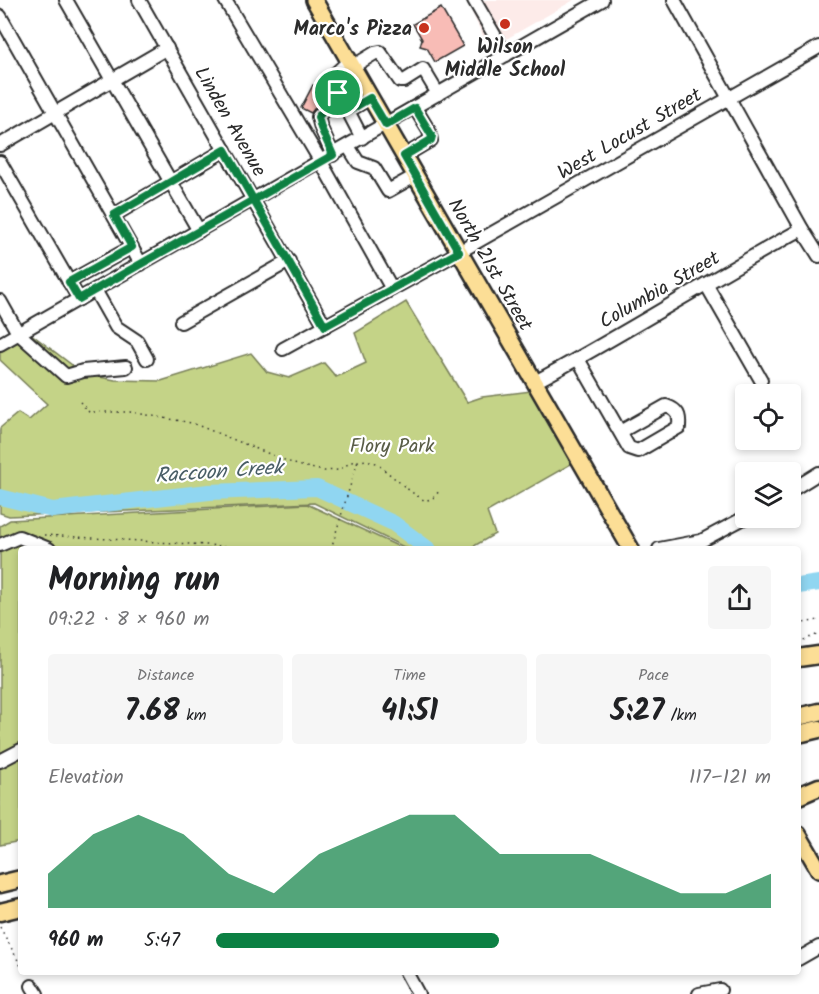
<!DOCTYPE html>
<html lang="en">
<head>
<meta charset="utf-8">
<style>
  :root { --surface:#fff; --page:#f6f6f6; --text:#202124; --muted:#757577; --accent:#0b8043 }
  body { margin:0; font-family:Kalam,sans-serif; background:var(--page); color:var(--text); height:100vh; display:flex; flex-direction:column; font-size:22px; white-space:nowrap }
  * { box-sizing:border-box; margin:0 }
  p { font-size:20px; color:var(--muted) }
  .icon { flex:none; width:33px; height:33px; fill:none; stroke:currentColor; stroke-width:2; stroke-linecap:round; stroke-linejoin:round }
  .map { position:relative; flex:1; overflow:hidden }
  .details { position:absolute; left:18px; top:546px; width:783px; height:429px; display:flex; flex-direction:column; background:var(--surface); border-radius:6px; box-shadow:0 3px 9px #0003 }
  .details>* { flex:none }
  .buttons { position:absolute; left:735px; top:384px; display:grid; gap:12px }
  .buttons a { display:grid; place-items:center; width:66px; height:66px; border-radius:6px; background:var(--surface); box-shadow:0 3px 9px #0003; font-size:30px }
  .pin { position:absolute; display:grid; place-items:center; width:51px; height:51px; color:#fff; margin:-26px; border:3px solid #fff; border-radius:50%; box-shadow:0 2px 6px #0007 }
  .round { display:grid; place-items:center; flex:none; width:63px; height:63px; border-radius:6px; background:var(--page) }
  .head { display:flex; align-items:center; justify-content:space-between; height:102px; padding:0 30px }
  h1 { font-size:33px; font-weight:800; line-height:45px }
  .metrics { display:grid; grid-template-columns:repeat(3,1fr); gap:9px; height:102px; padding:6px 30px }
  .metrics div { display:grid; align-content:center; border-radius:6px; background:var(--page); text-align:center }
  .metrics b { font-size:30px; font-weight:800 }
  .metrics small { font-size:16px; font-weight:400 }
  .metrics p { font-size:16px }
  .chart { height:168px; padding:12px 30px }
  .chart p { display:flex; justify-content:space-between }
  .chart svg { width:100%; height:108px; margin-top:6px; fill:var(--accent); opacity:.7 }
  ul { padding:0 30px; list-style:none; font-size:20px }
  li { display:grid; grid-template-columns:96px 72px 1fr; align-items:center; height:45px }
  li i { height:15px; border-radius:8px; background:var(--accent) }
  .map>svg:first-child { display:block }
</style>
</head>
<body>
<div class="map">
<svg width="819" height="994" viewBox="0 0 819 994">
  <rect width="100%" height="100%" fill="#fff"/>
  <filter id="ink" filterUnits="userSpaceOnUse"><feTurbulence type="fractalNoise" baseFrequency=".0167" numOctaves="2"/><feDisplacementMap in="SourceGraphic" scale="12" xChannelSelector="R" yChannelSelector="G"/><feConvolveMatrix kernelMatrix="1 2 1 2 8 2 1 2 1" color-interpolation-filters="sRGB"/></filter>
  <g filter="url(#ink)">
    <!-- built -->
    <polygon fill="#fdebe9" points="466,0 574,0 489,49"/>
    <!-- green -->
    <g fill="#c4d387" stroke="#787f59" stroke-width="1.5">
      <polygon points="406,302 467,402 482,397 531,391 571,464 487,512 495,534 469,549 408,549 314,503 9,516 0,513 0,428 18,413 29,420 47,404 0,360 0,352 31,334 84,374 115,380 161,381 251,353 267,372 289,378 324,363 336,377 366,363 355,333"/>
      <polygon points="307,504 404,549 21,549 21,841 0,845 0,526 10,520"/>
    </g>
    <g fill="none" stroke-linecap="round" stroke-linejoin="round">
      <!-- river -->
      <g stroke="#90d6f1" stroke-width="16">
        <polyline points="0,497 53,510 209,492 317,488 393,523 428,549"/>
        <polyline points="798,586 819,583"/>
      </g>
    </g>
    <!-- building -->
    <g fill="#f8bcb6" stroke="#2b2b2b" stroke-width="1.5">
      <polygon points="441,8 463,46 435,62 427,48 420,46 422,39 413,24"/>
      <polygon points="313,85 325,91 321,100 311,113 301,108"/>
    </g>
    <g fill="none" stroke-linecap="round" stroke-linejoin="round">
      <!-- minor casing -->
      <g stroke="#2b2b2b" stroke-width="16">
        <g id="minor">
          <polyline points="66,0 199,231"/>
          <polyline points="139,0 325,326"/>
          <polyline points="225,0 321,162 392,289"/>
          <polyline points="474,0 506,55"/>
          <polyline points="674,0 802,229 819,256"/>
          <polyline points="0,16 141,264"/>
          <polyline points="349,61 335,74 334,84 362,138"/>
          <polyline points="352,67 375,53 380,52 400,81 404,81 423,69 438,94"/>
          <polyline points="348,111 370,98"/>
          <polyline points="0,145 167,48"/>
          <polyline points="348,146 358,162 374,168 388,191 415,176"/>
          <polyline points="333,155 321,128 318,117 338,93"/>
          <polyline points="404,156 431,140 429,131 415,108"/>
          <polyline points="0,162 79,299"/>
          <polyline points="114,215 225,150"/>
          <polyline points="69,282 132,247"/>
          <polyline points="706,284 761,380"/>
          <polyline points="95,290 116,327 137,341 147,359"/>
          <polyline points="0,301 18,333 66,376 83,371 126,367"/>
          <polyline points="181,322 289,261"/>
          <polyline points="0,344 602,0"/>
          <polyline points="283,349 459,252 819,47"/>
          <path d="M578 359 629 448 638 451 679 427C680 415 678 410 666 406L620 432"/>
          <path d="M535 382C625 334 712 278 802 229"/>
          <polyline points="790,491 819,473"/>
          <polyline points="0,545 19,537 49,549"/>
          <polyline points="659,549 701,541 746,517"/>
          <polyline points="0,761 21,750"/>
          <polyline points="798,959 819,947"/>
          <polyline points="406,972 418,994"/>
          <polyline points="32,986 37,994"/>
          <polyline points="699,994 720,990"/>
        </g>
      </g>
      <!-- major casing -->
      <g stroke="#2b2b2b" stroke-width="20">
        <g id="major">
          <polyline points="314,0 631,549"/>
          <polyline points="798,834 819,870"/>
        </g>
      </g>
      <!-- highway casing -->
      <g stroke="#2b2b2b" stroke-width="21">
        <g id="highway">
          <polyline points="798,658 819,655"/>
          <polyline points="798,717 819,712"/>
          <polyline points="798,734 819,729"/>
          <polyline points="798,796 819,787"/>
          <polyline points="0,884 21,879"/>
          <polyline points="0,912 21,907"/>
        </g>
      </g>
      <!-- path -->
      <g stroke="#2b2b2b" stroke-width="1.5" stroke-dasharray="1.5 4.5" stroke-linecap="butt">
        <polyline points="80,402 89,412 130,412 192,423 297,465 324,471 339,470 351,462 367,460 376,463 410,491 425,501 433,498 441,489"/>
        <polyline points="44,535 222,546 231,549"/>
        <polyline points="331,549 358,460"/>
        <polyline points="798,624 819,620"/>
        <polyline points="798,642 819,634"/>
        <polyline points="0,927 21,966"/>
      </g>
      <!-- minor -->
      <use href="#minor" stroke="#fff" stroke-width="12"/>
      <!-- major -->
      <use href="#major" stroke="#fcde96" stroke-width="15"/>
      <!-- highway -->
      <use href="#highway" stroke="#fcde96" stroke-width="16"/>
    </g>
  </g>
  <g fill="none" stroke-linecap="round" stroke-linejoin="round" filter="url(#ink)">
    <!-- route casing -->
    <g stroke="#fff" stroke-width="12">
      <path id="route" d="M338 93 318 117 321 128 333 155C248 203 164 251 79 299L69 282 132 247 114 215 225 150C259 209 292 267 325 326L459 252 404 156 431 140 432 136 415 108 386 125 370 98 348 111 338 93"/>
    </g>
    <!-- route -->
    <use href="#route" stroke="#0b8043" stroke-width="8"/>
  </g>
  <!-- markers -->
  <g fill="#c8321e" stroke="#fff" stroke-width="2">
    <circle cx="505" cy="24" r="6"/>
    <circle cx="424" cy="28" r="6"/>
  </g>
  <g text-anchor="middle" stroke-width="4.5" stroke-linejoin="round" paint-order="stroke">
    <!-- poi labels -->
    <g font-size="20" font-weight="bold" fill="#2b2b2b" stroke="#fff" text-anchor="end">
      <text x="412" y="35">Marco's Pizza</text>
      <text x="505" y="53" text-anchor="middle">Wilson<tspan x="505" dy="23">Middle School</tspan></text>
    </g>
    <!-- street labels -->
    <g font-size="20" fill="#2b2b2b" stroke="#fff">
      <text transform="translate(231 121) rotate(60)" y="7">Linden Avenue</text>
      <text transform="translate(629 133) rotate(-30)" y="7">West Locust Street</text>
      <text transform="translate(491 264) rotate(60)" y="7">North 21st Street</text>
      <text transform="translate(659 289) rotate(-30)" y="7">Columbia Street</text>
    </g>
    <!-- park labels -->
    <g font-size="20" fill="#595d47" stroke="#fff">
      <text x="392" y="452">Flory Park</text>
    </g>
    <!-- water labels -->
    <g font-size="21" font-style="italic" fill="#495e66" stroke="#fff">
      <text transform="translate(219 471) rotate(-4)" y="7">Raccoon Creek</text>
    </g>
  </g>
</svg>
<div class="buttons">
<a><svg class="icon" aria-label="locate" viewBox="0 0 24 24"><circle cx="12" cy="12" r="6"/><path d="M12 2v4M12 18v4M2 12h4M18 12h4"/></svg></a>
<a><svg class="icon" aria-label="layers" viewBox="0 0 24 24"><path d="M12 4l9 5-9 5-9-5zM3 14l9 5 9-5"/></svg></a>
</div>
<div class="pin" style="left:338px;top:93px;background:#1e9e55"><svg class="icon" aria-label="arrive" viewBox="0 0 24 24"><path d="M6 21V4h12l-3 4 3 4H6"/></svg></div>
<section class="details">
<div class="head"><div><h1>Morning run</h1><p>09:22 · 8 × 960 m</p></div><a class="round"><svg class="icon" aria-label="share" viewBox="0 0 24 24"><path d="M12 15V3M7 8l5-5 5 5M5 13v7h14v-7"/></svg></a></div>
<div class="metrics">
<div><p>Distance</p><b>7.68<small> km</small></b></div>
<div><p>Time</p><b>41:51</b></div>
<div><p>Pace</p><b>5:27<small> /km</small></b></div>
</div>
<div class="chart"><p><span>Elevation</span>117–121 m</p>
<svg viewBox="0 0 160 44" preserveAspectRatio="none"><path d="M0 44V30L10 14L20 6L30 14L40 30L50 38L60 22L70 14L80 6L90 6L100 22L110 22L120 22L130 30L140 38L150 38L160 30V44z"/></svg>
</div>
<ul>
<li><b>960 m</b>5:47<i style="width:51%"></i></li>
</ul>
</section>
</div>
</body>
</html>
